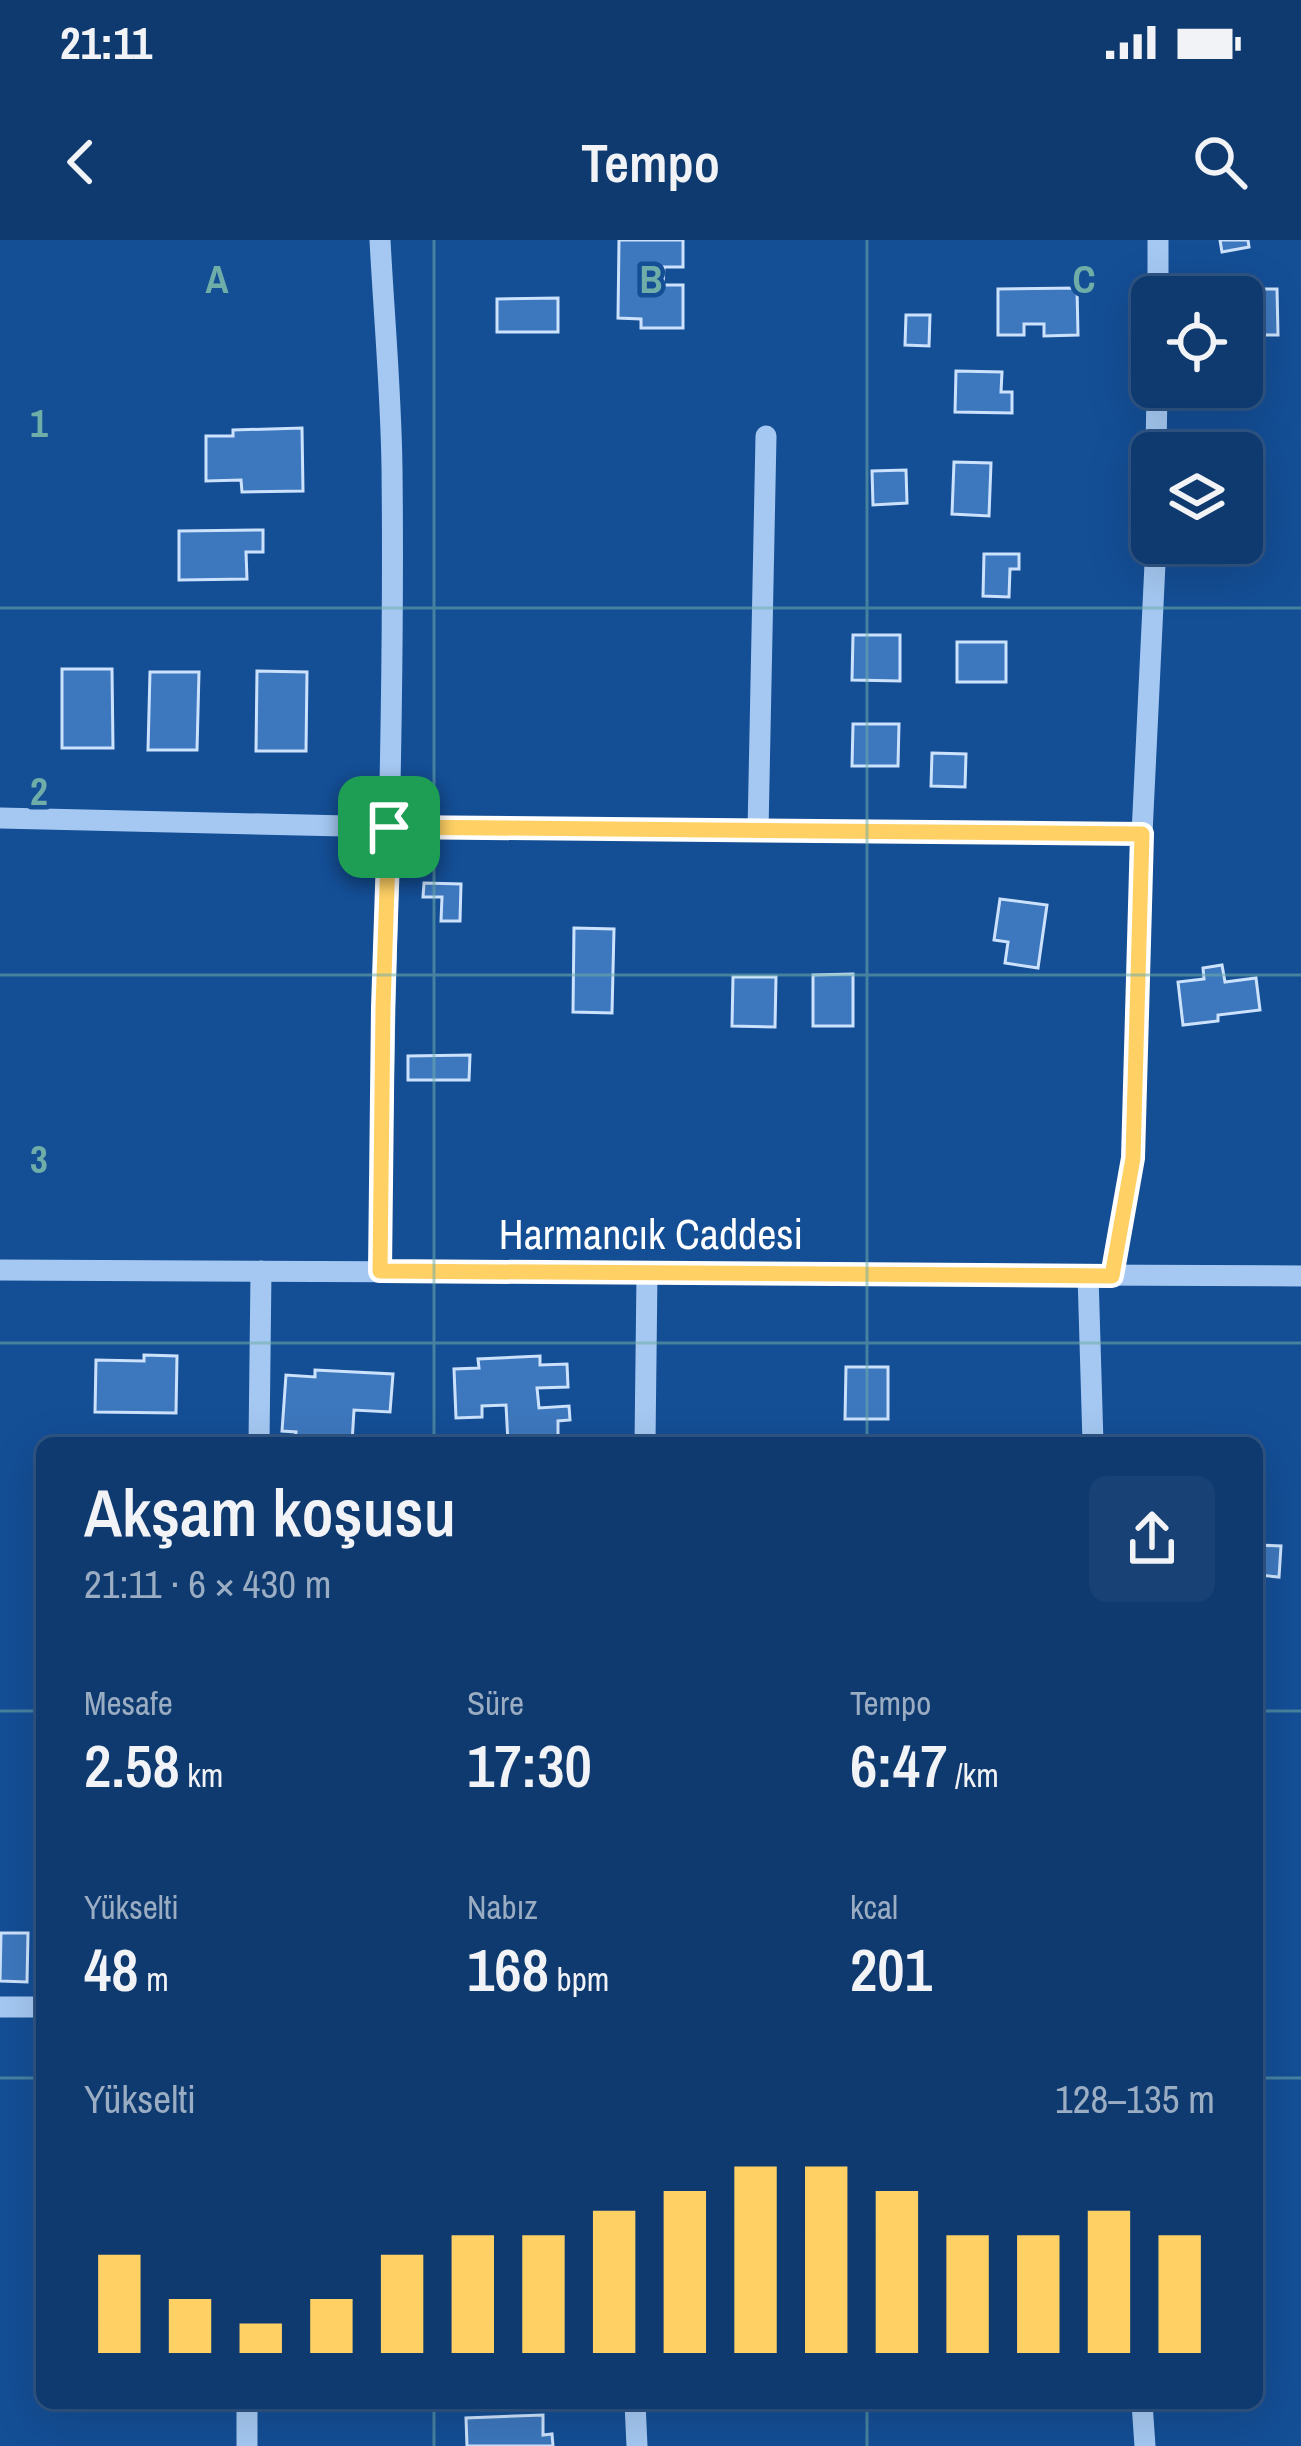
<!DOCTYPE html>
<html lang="tr">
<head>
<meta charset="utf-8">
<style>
  :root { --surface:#0f3a70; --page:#184175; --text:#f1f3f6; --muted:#9badc3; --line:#2f5483; --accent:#ffd165 }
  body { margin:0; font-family:"Archivo Narrow",sans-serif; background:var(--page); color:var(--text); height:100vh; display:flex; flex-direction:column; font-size:45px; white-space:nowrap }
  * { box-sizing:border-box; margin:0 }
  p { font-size:39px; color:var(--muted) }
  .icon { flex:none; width:66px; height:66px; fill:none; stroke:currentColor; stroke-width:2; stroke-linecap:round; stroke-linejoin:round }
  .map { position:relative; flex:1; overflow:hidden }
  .drawer { position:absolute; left:36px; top:1197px; width:1227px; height:972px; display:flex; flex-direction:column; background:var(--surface); border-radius:18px; box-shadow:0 12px 48px #0002,0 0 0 3px var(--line) }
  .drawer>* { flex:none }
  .buttons { position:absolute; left:1131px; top:36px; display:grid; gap:24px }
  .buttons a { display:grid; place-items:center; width:132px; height:132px; border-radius:18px; background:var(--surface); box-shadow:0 12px 48px #0002,0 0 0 3px var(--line); font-size:60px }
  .pin { position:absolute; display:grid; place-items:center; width:102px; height:102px; color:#fff; margin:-51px; border-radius:24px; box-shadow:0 6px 18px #0006 }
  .round { display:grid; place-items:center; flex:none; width:126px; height:126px; border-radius:18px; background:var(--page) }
  .overview { display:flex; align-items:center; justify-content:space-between; height:204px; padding:0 48px }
  h1 { font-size:66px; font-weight:600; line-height:90px }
  .metrics { display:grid; grid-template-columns:repeat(3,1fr); gap:18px; height:204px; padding:12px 48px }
  .metrics div { display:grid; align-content:center }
  .metrics b { font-size:60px; font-weight:600 }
  .metrics small { font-size:33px; font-weight:400 }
  .metrics p { font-size:33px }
  .chart { height:336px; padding:24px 48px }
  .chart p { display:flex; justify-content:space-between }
  .chart svg { width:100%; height:216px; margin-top:12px; stroke:var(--accent); stroke-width:6 }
  .status { display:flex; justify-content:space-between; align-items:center; height:84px; padding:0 60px; background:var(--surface); direction:ltr }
  .status svg { height:33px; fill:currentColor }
  header { display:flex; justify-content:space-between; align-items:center; height:156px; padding:0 48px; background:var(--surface); font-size:54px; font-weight:600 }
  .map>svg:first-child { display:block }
</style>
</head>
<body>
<div class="status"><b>21:11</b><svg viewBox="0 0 49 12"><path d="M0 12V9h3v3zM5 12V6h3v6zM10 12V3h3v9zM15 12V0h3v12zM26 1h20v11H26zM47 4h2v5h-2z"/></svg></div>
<header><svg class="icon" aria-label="back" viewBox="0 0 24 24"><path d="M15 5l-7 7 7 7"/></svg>Tempo<svg class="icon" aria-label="search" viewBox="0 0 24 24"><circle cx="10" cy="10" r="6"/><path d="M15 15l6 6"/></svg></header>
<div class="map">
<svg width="1301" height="2206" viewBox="0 0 1301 2206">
  <rect width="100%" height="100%" fill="#144e95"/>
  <!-- building -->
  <g fill="#3d77bd" stroke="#cce2fc" stroke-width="3">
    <polygon points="619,0 683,0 683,27 664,27 663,45 683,45 683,88 641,88 641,79 618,78"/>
    <polygon points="1220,0 1248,0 1249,7 1222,12"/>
    <polygon points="1077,48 1078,95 1044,96 1044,84 1024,84 1024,95 998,95 998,49"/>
    <polygon points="1257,49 1277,49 1278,95 1249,95 1249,104 1242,104 1242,57 1200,57 1200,52 1245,51 1245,59 1257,59"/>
    <polygon points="558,58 558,92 497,92 497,59"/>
    <polygon points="906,75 930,75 929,106 905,105"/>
    <polygon points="956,131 1002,132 1001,152 1012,152 1012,173 955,172"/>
    <polygon points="302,188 303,251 242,252 241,240 206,241 206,196 233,196 233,190"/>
    <polygon points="954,222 991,223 989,276 952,274"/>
    <polygon points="906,230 907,263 873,265 872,231"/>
    <polygon points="263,290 263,312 246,312 247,339 179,340 179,291"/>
    <polygon points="984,314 1019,314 1019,329 1010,329 1009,357 983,356"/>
    <polygon points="853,395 900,395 900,441 852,440"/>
    <rect x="957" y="402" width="49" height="40"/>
    <polygon points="62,429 112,429 113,508 62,508"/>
    <polygon points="257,431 307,432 306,511 256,511"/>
    <polygon points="150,432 199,432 197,510 148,510"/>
    <polygon points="853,484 899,484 898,526 852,526"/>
    <polygon points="932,513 966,514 965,547 931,546"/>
    <polygon points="424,643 461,644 460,681 441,681 442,657 423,657"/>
    <polygon points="1000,659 1047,665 1038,728 1005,723 1008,702 994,700"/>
    <polygon points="574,688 614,689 612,773 573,772"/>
    <polygon points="1222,725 1225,742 1256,738 1260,770 1218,775 1218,781 1183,785 1178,742 1204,739 1203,728"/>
    <polygon points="853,734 853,786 813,786 813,735"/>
    <polygon points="733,737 776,737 775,787 732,786"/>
    <polygon points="470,815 469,840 408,840 408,816"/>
    <polygon points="144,1115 177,1116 176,1173 95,1172 96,1120 144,1121"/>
    <polygon points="540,1116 540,1125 567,1124 568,1147 537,1148 539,1168 569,1166 570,1180 558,1181 558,1202 508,1203 506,1165 482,1166 482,1177 456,1178 454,1129 479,1128 478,1119"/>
    <polygon points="846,1127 888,1127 888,1179 845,1179"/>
    <polygon points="315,1130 393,1134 390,1172 354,1170 352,1203 295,1203 296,1192 282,1191 286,1135 315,1137"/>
    <polygon points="1257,1305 1281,1306 1279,1337 1257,1335"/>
    <rect x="37" y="1642" width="5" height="40"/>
    <polygon points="1,1693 28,1693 27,1742 0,1741"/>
    <polygon points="543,2175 543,2195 552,2194 553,2206 467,2206 466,2178"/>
  </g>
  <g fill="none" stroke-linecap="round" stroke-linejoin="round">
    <!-- minor -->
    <g stroke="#a4c8f2" stroke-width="21">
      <polyline points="1158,57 1158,0"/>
      <polyline points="1156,213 1157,147"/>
      <polyline points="0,578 389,587 1142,594"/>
      <polyline points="758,591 766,196"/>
      <polyline points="0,1030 1301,1036"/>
      <path d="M380 1031C383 764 395 496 392 228 391 152 384 76 380 0"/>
      <polyline points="1088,1035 1093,1203"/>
      <polyline points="1112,1036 1133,918 1142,594 1156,303"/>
      <polyline points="259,1203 261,1031"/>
      <polyline points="645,1203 647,1033"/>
      <polyline points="0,1767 42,1767"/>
      <polyline points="635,2163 637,2206"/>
      <polyline points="1142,2163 1145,2206"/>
      <polyline points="247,2206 247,2163"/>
    </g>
  </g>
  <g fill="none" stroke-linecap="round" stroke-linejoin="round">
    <!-- route casing -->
    <g stroke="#fff" stroke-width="24">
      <polygon id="route" points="389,587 1142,594 1133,918 1112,1036 380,1031 383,768"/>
    </g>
    <!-- route -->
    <use href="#route" stroke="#ffd165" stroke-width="15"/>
  </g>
  <!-- grid -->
  <path fill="none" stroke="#6fada8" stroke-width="3" stroke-opacity="0.55" d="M434 0V1203M867 0V1203M0 368H1301M0 735H1301M0 1103H1301M0 1471H42M1257 1471H1301M0 1838H42M1257 1838H1301M434 2163V2206M867 2163V2206"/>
  <g text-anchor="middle" stroke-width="9" stroke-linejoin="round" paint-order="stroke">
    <!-- street labels -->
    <g font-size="42" fill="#fff" stroke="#144e95">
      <text x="651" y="1009">Harmancık Caddesi</text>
    </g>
  </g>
  <g font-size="39" text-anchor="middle" font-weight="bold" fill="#6fada8" stroke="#144e95" stroke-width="9" stroke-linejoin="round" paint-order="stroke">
    <text x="217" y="53">A</text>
    <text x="651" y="53">B</text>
    <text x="1084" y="53">C</text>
    <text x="39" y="197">1</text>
    <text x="39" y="565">2</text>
    <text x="39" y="933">3</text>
  </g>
</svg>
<div class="buttons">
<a><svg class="icon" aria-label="locate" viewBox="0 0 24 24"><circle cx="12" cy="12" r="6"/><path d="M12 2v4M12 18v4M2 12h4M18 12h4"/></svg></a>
<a><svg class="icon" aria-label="layers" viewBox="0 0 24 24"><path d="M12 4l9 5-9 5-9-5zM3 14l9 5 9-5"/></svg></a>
</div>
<div class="pin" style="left:389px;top:587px;background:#1e9e55"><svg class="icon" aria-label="arrive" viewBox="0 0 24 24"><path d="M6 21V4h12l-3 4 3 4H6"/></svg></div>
<section class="drawer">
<div class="overview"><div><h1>Akşam koşusu</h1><p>21:11 · 6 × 430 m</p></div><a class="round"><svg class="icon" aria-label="share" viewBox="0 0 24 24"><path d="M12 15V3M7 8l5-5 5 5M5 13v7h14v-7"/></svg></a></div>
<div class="metrics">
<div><p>Mesafe</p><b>2.58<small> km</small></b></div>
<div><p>Süre</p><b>17:30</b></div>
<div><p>Tempo</p><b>6:47<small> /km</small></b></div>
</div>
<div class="metrics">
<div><p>Yükselti</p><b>48<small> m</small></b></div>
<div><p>Nabız</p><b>168<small> bpm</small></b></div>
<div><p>kcal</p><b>201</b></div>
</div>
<div class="chart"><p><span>Yükselti</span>128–135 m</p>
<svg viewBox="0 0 160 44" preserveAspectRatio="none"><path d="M5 44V24M15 44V33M25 44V38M35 44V33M45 44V24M55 44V20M65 44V20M75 44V15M85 44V11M95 44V6M105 44V6M115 44V11M125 44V20M135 44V20M145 44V15M155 44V20"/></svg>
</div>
</section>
</div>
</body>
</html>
